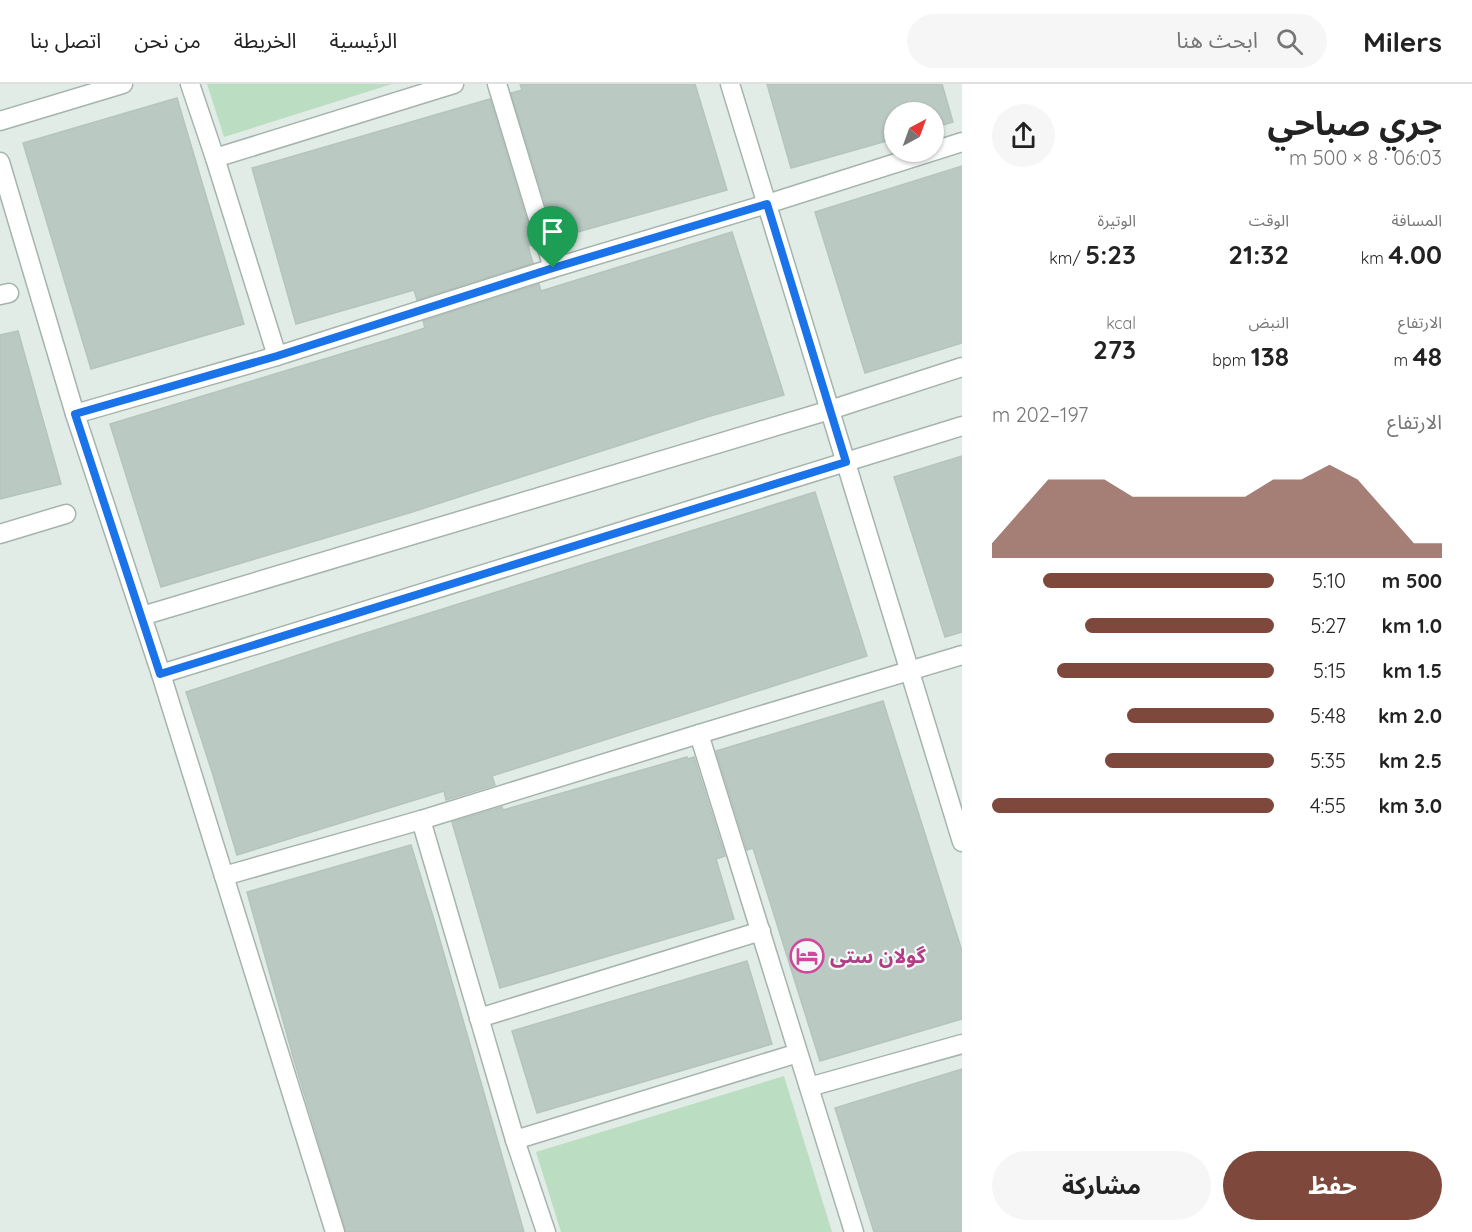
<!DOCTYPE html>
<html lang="ar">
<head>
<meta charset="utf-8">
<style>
  :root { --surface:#fff; --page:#f6f6f6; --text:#222; --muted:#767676; --line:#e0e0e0; --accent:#7f483c }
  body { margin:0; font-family:Quicksand,"Noto Sans Arabic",sans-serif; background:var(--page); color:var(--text); direction:rtl; height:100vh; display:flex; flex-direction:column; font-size:22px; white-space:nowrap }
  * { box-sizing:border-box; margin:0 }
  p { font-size:20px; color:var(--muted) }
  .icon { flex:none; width:33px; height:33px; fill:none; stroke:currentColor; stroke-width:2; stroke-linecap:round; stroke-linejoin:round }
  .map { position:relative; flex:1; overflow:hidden; direction:ltr }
  .details { display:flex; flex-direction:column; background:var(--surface); width:510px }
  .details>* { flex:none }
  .needle { width:39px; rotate:41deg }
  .fabs { position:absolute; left:884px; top:18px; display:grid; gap:12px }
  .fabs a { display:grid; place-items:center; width:60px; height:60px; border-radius:50%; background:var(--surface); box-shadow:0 2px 4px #0004; font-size:30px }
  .pin { position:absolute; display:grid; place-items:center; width:51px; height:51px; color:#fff; margin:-62px -26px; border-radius:50% 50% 50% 0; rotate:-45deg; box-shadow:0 0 6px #0007 }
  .pin .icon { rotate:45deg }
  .round { display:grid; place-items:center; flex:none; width:63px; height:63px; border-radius:32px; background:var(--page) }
  .headline { display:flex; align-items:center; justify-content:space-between; height:102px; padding:0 30px }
  h1 { font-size:33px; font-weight:700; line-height:45px }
  .metrics { display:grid; grid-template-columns:repeat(3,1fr); gap:9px; height:102px; padding:6px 30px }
  .metrics div { display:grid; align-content:center }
  .metrics b { font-size:26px; font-weight:700 }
  .metrics small { font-size:16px; font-weight:400 }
  .metrics p { font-size:16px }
  .chart { height:168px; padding:12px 30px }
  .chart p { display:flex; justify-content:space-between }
  .chart svg { width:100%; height:108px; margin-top:6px; fill:var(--accent); opacity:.7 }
  .button { display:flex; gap:12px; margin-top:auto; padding:12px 30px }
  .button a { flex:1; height:69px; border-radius:36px; background:var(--accent); color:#fff; font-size:24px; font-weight:700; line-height:69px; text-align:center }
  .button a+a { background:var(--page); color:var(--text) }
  ul { padding:0 30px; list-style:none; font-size:20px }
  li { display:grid; grid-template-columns:96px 72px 1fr; align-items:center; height:45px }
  li i { height:15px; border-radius:8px; background:var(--accent) }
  header { display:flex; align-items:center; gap:36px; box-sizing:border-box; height:84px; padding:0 30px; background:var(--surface); border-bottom:2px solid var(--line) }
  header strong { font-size:28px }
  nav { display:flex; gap:33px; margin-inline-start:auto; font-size:21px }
  .search { width:420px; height:54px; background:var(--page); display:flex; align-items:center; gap:15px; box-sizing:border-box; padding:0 21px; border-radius:33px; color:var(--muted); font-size:22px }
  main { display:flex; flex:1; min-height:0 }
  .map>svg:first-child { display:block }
</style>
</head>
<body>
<header>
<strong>Milers</strong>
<div class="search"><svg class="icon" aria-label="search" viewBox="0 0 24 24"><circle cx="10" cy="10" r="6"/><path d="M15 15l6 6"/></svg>ابحث هنا</div>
<nav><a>الرئيسية</a><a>الخريطة</a><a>من نحن</a><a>اتصل بنا</a></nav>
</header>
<main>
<section class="details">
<div class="headline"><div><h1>جري صباحي</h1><p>06:03 · 8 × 500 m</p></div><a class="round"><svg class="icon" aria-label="share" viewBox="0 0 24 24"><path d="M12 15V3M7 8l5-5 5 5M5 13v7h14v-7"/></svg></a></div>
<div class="metrics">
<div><p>المسافة</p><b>4.00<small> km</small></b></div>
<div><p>الوقت</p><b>21:32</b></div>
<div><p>الوتيرة</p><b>5:23<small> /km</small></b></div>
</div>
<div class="metrics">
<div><p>الارتفاع</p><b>48<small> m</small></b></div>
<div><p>النبض</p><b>138<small> bpm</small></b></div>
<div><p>kcal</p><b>273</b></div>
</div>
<div class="chart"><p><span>الارتفاع</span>197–202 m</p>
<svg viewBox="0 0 160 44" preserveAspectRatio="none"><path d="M0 44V38L10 25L20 12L30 12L40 12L50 19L60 19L70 19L80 19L90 19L100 12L110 12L120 6L130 12L140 25L150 38L160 38V44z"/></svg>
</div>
<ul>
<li><b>500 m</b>5:10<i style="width:82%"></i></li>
<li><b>1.0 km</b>5:27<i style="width:67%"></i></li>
<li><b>1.5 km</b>5:15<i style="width:77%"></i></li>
<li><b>2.0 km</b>5:48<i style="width:52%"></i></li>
<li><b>2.5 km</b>5:35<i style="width:60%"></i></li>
<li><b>3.0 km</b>4:55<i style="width:100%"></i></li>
</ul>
<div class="button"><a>حفظ</a><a>مشاركة</a></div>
</section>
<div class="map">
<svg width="962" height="1148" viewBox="0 0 962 1148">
  <rect width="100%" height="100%" fill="#e2ece6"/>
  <!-- green -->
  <g fill="#bbddc1">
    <polygon points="207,0 392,0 224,53"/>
    <polygon points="784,992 832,1148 561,1148 536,1068"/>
  </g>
  <!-- building -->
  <g fill="#bac9c2" stroke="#b4c5bd" stroke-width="1.5">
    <polygon points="520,0 695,0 727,106 556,154 511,9 522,6"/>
    <polygon points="767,0 942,0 953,38 933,44 933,28 894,28 894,55 791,84"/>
    <polygon points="177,14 244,240 91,285 23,59"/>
    <polygon points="490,15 534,160 528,162 533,179 417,216 414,206 296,240 252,84"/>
    <polygon points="962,82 962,259 865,289 815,128"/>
    <polygon points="732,148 784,311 707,333 409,429 161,503 110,340 400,252 425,244 423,237 539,200 541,207"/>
    <polygon points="18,247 61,400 0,415 0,251"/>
    <polygon points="962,372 962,548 945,553 894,393"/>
    <polygon points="815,408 867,572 492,692 495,701 446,716 444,707 237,771 212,688 186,608 350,554"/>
    <polygon points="883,617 962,867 962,935 820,977 753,764 747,766 716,667"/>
    <polygon points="687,673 688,675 694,673 725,772 716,775 734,835 500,904 452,738 502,723 503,726"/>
    <polygon points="411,761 435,839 524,1148 346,1148 294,976 247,808"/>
    <polygon points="747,877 772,960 537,1029 512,947"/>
    <polygon points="962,985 962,1148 874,1148 835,1024"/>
  </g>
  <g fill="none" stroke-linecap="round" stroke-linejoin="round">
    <!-- minor casing -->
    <g stroke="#a5b4ad" stroke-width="21">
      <g id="minor">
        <polyline points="190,0 215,74 277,272"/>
        <polyline points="497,0 553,184"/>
        <polyline points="730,0 962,758"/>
        <polyline points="0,37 123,0"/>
        <polyline points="215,74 454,0"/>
        <polyline points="0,78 75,330 161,590 335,1148"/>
        <polyline points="0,211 9,209"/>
        <polyline points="75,330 277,272 553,184 767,120 962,58"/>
        <polyline points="0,450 66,430"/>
        <polyline points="142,532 830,326 962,283"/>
        <polyline points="161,590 962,342"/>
        <polyline points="699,650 854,1148"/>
        <polyline points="421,736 515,1056 546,1148"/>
        <polyline points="224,792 421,736 699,650 962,571"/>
        <polyline points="479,934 761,847"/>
        <polyline points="809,1003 962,960"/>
        <polyline points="515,1056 798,969"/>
      </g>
    </g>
    <!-- minor -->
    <use href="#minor" stroke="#fff" stroke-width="18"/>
  </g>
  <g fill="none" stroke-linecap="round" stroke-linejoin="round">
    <!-- route casing -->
    <g stroke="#fff" stroke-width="12">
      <polygon id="route" points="767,120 846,378 160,590 75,330 277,272 553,184"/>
    </g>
    <!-- route -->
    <use href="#route" stroke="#1a73e8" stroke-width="8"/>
  </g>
  <!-- icons -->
  <defs>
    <g id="hotel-ring" transform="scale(1.725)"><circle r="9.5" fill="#f2f8f5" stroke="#d1479c" stroke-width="1.5"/><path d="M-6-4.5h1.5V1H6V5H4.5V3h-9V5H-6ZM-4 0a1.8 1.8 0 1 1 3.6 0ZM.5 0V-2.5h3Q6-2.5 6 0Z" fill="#d1479c"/></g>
  </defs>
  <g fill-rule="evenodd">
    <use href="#hotel-ring" x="807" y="872"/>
  </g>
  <g text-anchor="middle" stroke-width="4.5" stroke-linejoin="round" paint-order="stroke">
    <!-- hotel labels -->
    <g font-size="20" font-weight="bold" fill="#b23c85" stroke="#f2f8f5" text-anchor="start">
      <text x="830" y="879">گولان ستی</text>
    </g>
  </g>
</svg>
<div class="fabs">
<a><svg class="needle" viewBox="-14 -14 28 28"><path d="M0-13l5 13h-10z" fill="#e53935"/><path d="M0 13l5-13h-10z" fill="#767676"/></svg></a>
</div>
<div class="pin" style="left:553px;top:184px;background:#1e9e55"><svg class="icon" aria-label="arrive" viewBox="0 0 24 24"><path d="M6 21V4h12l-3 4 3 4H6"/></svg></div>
</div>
</main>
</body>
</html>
